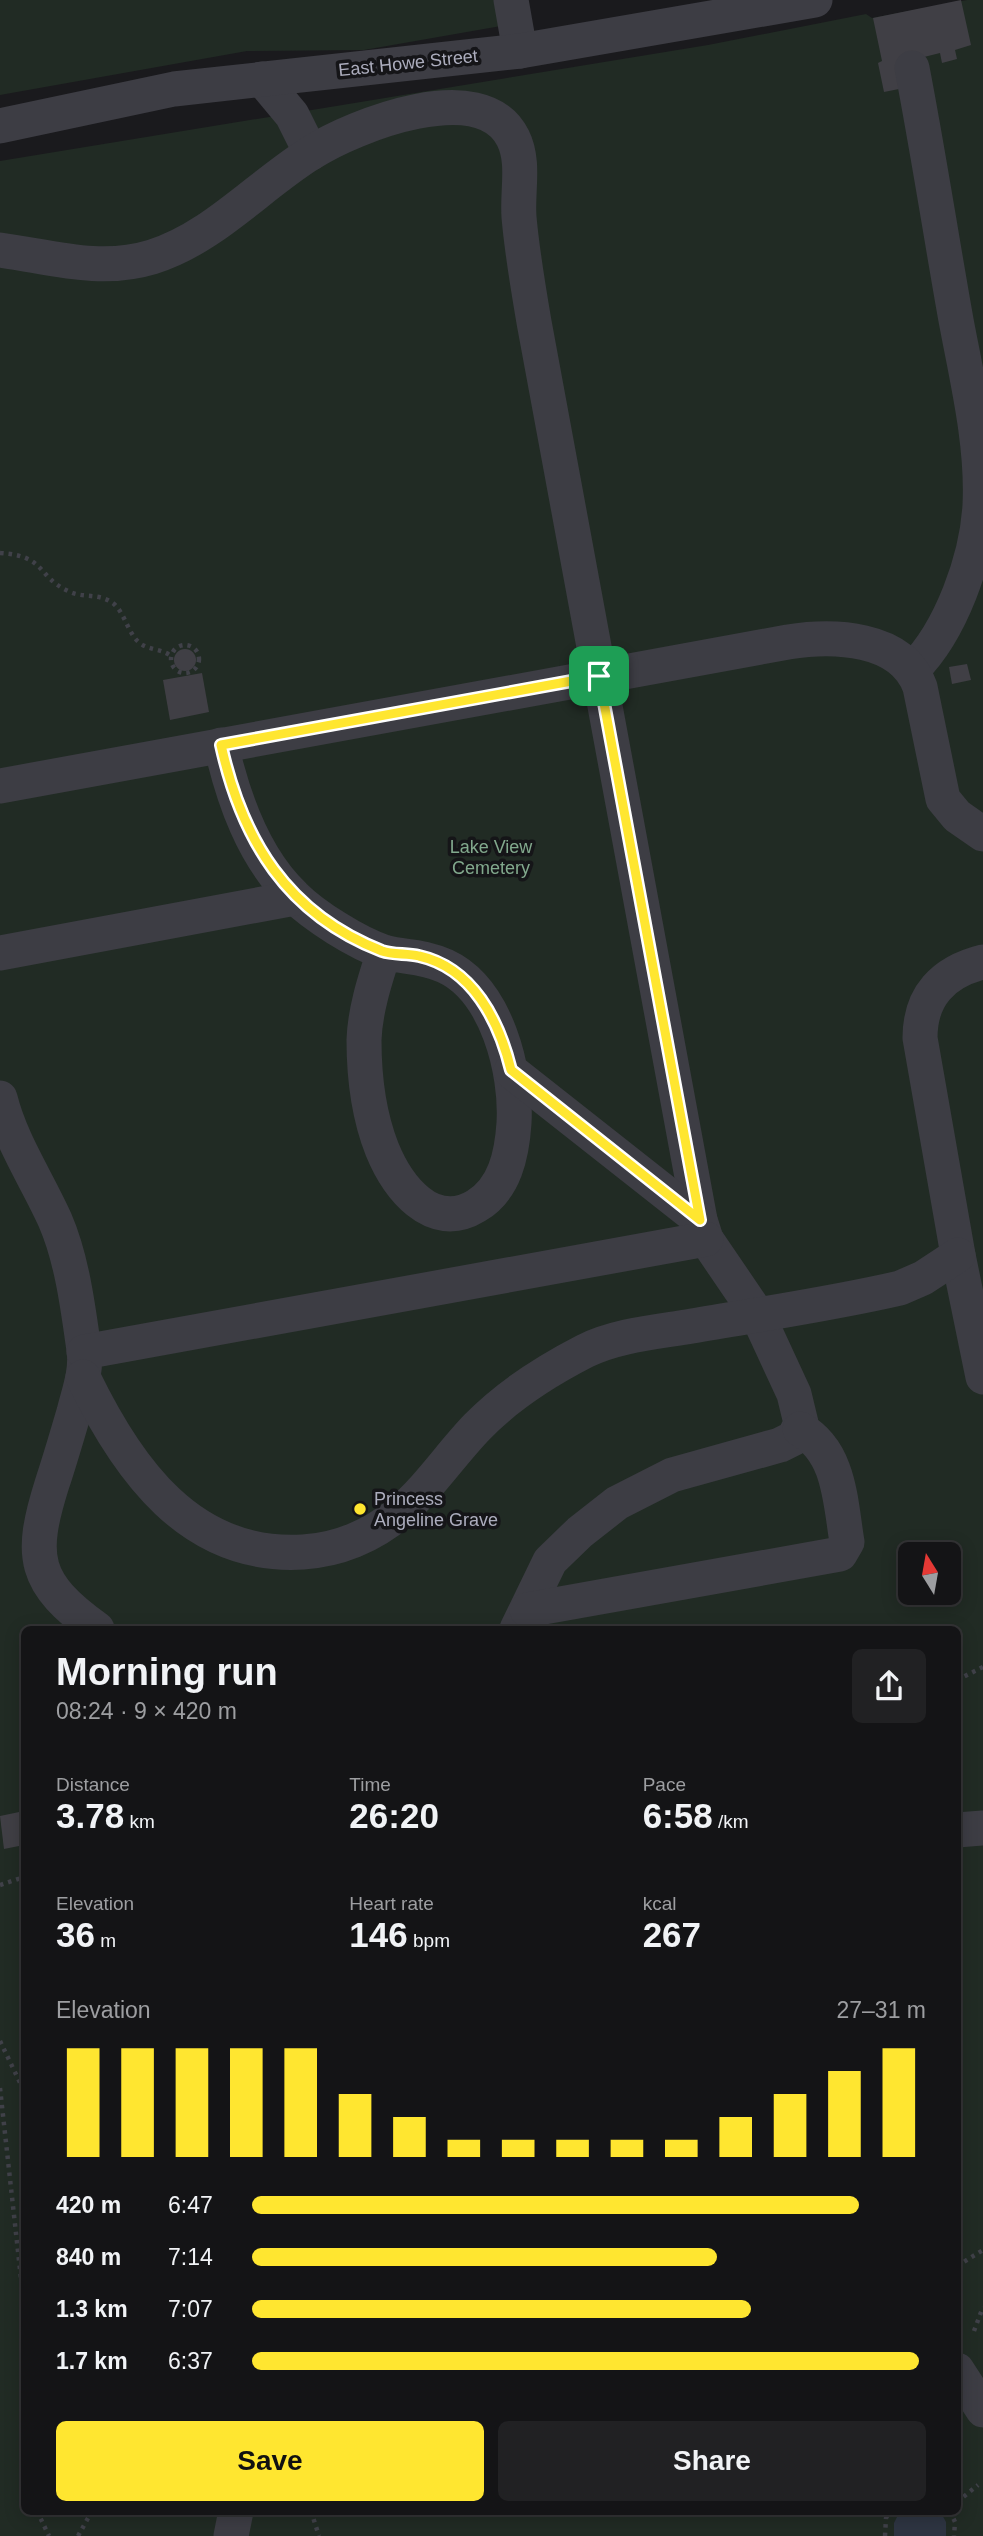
<!DOCTYPE html>
<html lang="en">
<head>
<meta charset="utf-8">
<style>
  :root { --surface:#141416; --page:#212123; --text:#f1f3f6; --muted:#9d9ea1; --line:#333335; --accent:#ffe630 }
  body { margin:0; font-family:Arial,sans-serif; background:var(--page); color:var(--text); height:100vh; display:flex; flex-direction:column; font-size:26px; white-space:nowrap }
  * { box-sizing:border-box; margin:0 }
  p { font-size:23px; color:var(--muted) }
  .icon { flex:none; width:38px; height:38px; fill:none; stroke:currentColor; stroke-width:2; stroke-linecap:round; stroke-linejoin:round }
  .map { position:relative; flex:1; overflow:hidden }
  .panel { position:absolute; left:21px; top:1626px; width:940px; height:889px; display:flex; flex-direction:column; background:var(--surface); border-radius:10px; box-shadow:0 4px 18px #0003,0 0 0 2px var(--line) }
  .panel>* { flex:none }
  .needle { width:46px; rotate:349deg }
  .fabs { position:absolute; left:898px; top:1542px; display:grid; gap:14px }
  .fabs a { display:grid; place-items:center; width:63px; height:63px; border-radius:10px; background:var(--surface); box-shadow:0 4px 18px #0003,0 0 0 2px var(--line); font-size:35px }
  .pin { position:absolute; display:grid; place-items:center; width:60px; height:60px; color:#fff; margin:-30px; border-radius:14px; box-shadow:0 4px 10px #0006 }
  .round { display:grid; place-items:center; flex:none; width:74px; height:74px; border-radius:10px; background:var(--page) }
  .headline { display:flex; align-items:center; justify-content:space-between; height:119px; padding:0 35px }
  h1 { font-size:38px; font-weight:700; line-height:52px }
  .stats { display:grid; grid-template-columns:repeat(3,1fr); gap:10px; height:119px; padding:7px 35px }
  .stats div { display:grid; align-content:center }
  .stats b { font-size:35px; font-weight:700 }
  .stats small { font-size:19px; font-weight:400 }
  .stats p { font-size:19px }
  .chart { height:196px; padding:14px 35px }
  .chart p { display:flex; justify-content:space-between }
  .chart svg { width:100%; height:126px; margin-top:7px; stroke:var(--accent); stroke-width:6 }
  .button { display:flex; gap:14px; margin-top:auto; padding:14px 35px }
  .button a { flex:1; height:80px; border-radius:10px; background:var(--accent); color:#111; font-size:28px; font-weight:700; line-height:80px; text-align:center }
  .button a+a { background:var(--page); color:var(--text) }
  ul { padding:0 35px; list-style:none; font-size:23px }
  li { display:grid; grid-template-columns:112px 84px 1fr; align-items:center; height:52px }
  li i { height:18px; border-radius:9px; background:var(--accent) }
  .map>svg:first-child { display:block }
</style>
</head>
<body>
<div class="map">
<svg width="983" height="2536" viewBox="0 0 983 2536">
  <rect width="100%" height="100%" fill="#1a1a1d"/>
  <!-- green -->
  <g fill="#212b24" fill-rule="evenodd">
    <polygon points="0,0 496,0 501,26 364,50 247,51 0,95"/>
    <path d="M967 0H983V2536H0V161L708 45 866 14 872 18ZM910 1554H948V1592H910ZM24 1629H957V2511H24Z"/>
  </g>
  <!-- water -->
  <polygon fill="#2e3542" points="900,2511 940,2511 946,2522 946,2536 894,2536 894,2523"/>
  <!-- building -->
  <g fill="#403f45">
    <polygon points="961,0 971,45 955,50 957,59 942,63 940,53 912,60 909,87 884,92 878,63 882,61 873,18"/>
    <circle cx="185" cy="660" r="11"/>
    <polygon points="967,664 971,680 952,684 949,667"/>
    <polygon points="202,673 209,712 170,720 163,680"/>
    <polygon points="24,1811 24,1845 4,1849 0,1816"/>
  </g>
  <g fill="none" stroke-linecap="round" stroke-linejoin="round">
    <!-- path -->
    <g stroke="#404149" stroke-width="4.5" stroke-dasharray="3.5 5" stroke-linecap="butt">
      <path d="M0 553C47 556 36 576 68 591 83 599 99 592 114 604 126 615 128 635 141 644 150 650 162 649 171 656"/>
      <circle cx="185" cy="659" r="14"/>
      <polyline points="957,1680 983,1667"/>
      <polyline points="0,1885 24,1877"/>
      <polyline points="0,2041 24,2091"/>
      <polyline points="0,2088 24,2306"/>
      <polyline points="957,2266 983,2250"/>
      <polyline points="974,2331 983,2307"/>
      <polyline points="957,2502 978,2485"/>
      <polyline points="37,2511 49,2536"/>
      <polyline points="311,2511 319,2536"/>
      <polyline points="950,2511 955,2522 954,2536"/>
      <polyline points="78,2536 92,2511"/>
      <polyline points="885,2536 886,2518 890,2511"/>
    </g>
    <!-- minor -->
    <g stroke="#3d3d44" stroke-width="35">
      <polyline points="511,0 520,51"/>
      <path d="M912 68C928 151 941 236 956 320 967 379 983 444 980 505 977 559 951 631 913 669"/>
      <polyline points="262,79 292,115 311,153"/>
      <polyline points="0,126 174,89 520,51 815,0"/>
      <path d="M0 250C51 257 100 273 152 257 213 238 258 186 311 153 355 125 482 75 513 138 525 162 517 191 519 217 522 252 528 287 534 322L700 1220 706 1239 757 1314 794 1394 801 1423 794 1438 780 1445 672 1475 617 1503 580 1532 550 1561 517 1629"/>
      <path d="M221 745C233 798 253 857 294 896 314 916 357 943 384 952 405 958 421 955 445 966 497 990 517 1072 514 1123 512 1154 505 1189 476 1206 432 1233 397 1186 382 1149 369 1116 364 1076 364 1040 365 1010 375 980 384 952"/>
      <path d="M0 786 788 642C832 635 902 636 920 687L943 799 957 816 983 834"/>
      <polyline points="0,953 295,898"/>
      <path d="M983 962C943 972 920 996 920 1038L958 1255 983 1377"/>
      <polyline points="511,1071 700,1220"/>
      <path d="M0 1098C11 1142 36 1178 55 1220 72 1259 78 1307 84 1350 87 1371 79 1392 74 1412 67 1436 60 1460 52 1484 29 1557 33 1583 97 1629"/>
      <polyline points="84,1352 706,1239"/>
      <path d="M83 1377C127 1468 190 1559 303 1552 338 1550 372 1536 399 1513 429 1488 450 1455 477 1427 507 1396 546 1371 585 1351 617 1335 657 1332 692 1326 761 1314 831 1304 900 1288L923 1278 958 1255"/>
      <path d="M527 1610 840 1554 847 1542C840 1500 840 1452 800 1429"/>
      <polyline points="957,1830 983,1828"/>
      <polyline points="957,2370 983,2410"/>
      <polyline points="231,2536 236,2511"/>
    </g>
  </g>
  <g fill="none" stroke-linecap="round" stroke-linejoin="round">
    <!-- route casing -->
    <g stroke="#fff" stroke-width="14">
      <path id="route" d="M599 676 700 1220 511 1070C499 1021 473 968 419 956 407 953 393 955 382 951 287 914 242 840 221 745Z"/>
    </g>
    <!-- route -->
    <use href="#route" stroke="#ffe630" stroke-width="9"/>
  </g>
  <!-- markers -->
  <circle fill="#ffe630" stroke="#151518" stroke-width="2.5" cx="360" cy="1509" r="7"/>
  <g text-anchor="middle" stroke-width="7" stroke-linejoin="round" paint-order="stroke">
    <!-- street labels -->
    <g font-size="18" fill="#acadbd" stroke="#151518">
      <text transform="translate(408 63) rotate(-6)" y="6">East Howe Street</text>
    </g>
    <!-- park labels -->
    <g font-size="18" fill="#82a98d" stroke="#151518">
      <text x="491" y="853">Lake View<tspan x="491" dy="21">Cemetery</tspan></text>
    </g>
    <!-- poi labels -->
    <g font-size="18" fill="#acadbd" stroke="#151518" text-anchor="start">
      <text x="374" y="1505">Princess<tspan x="374" dy="21">Angeline Grave</tspan></text>
    </g>
  </g>
</svg>
<div class="fabs">
<a><svg class="needle" viewBox="-14 -14 28 28"><path d="M0-13l5 13h-10z" fill="#e53935"/><path d="M0 13l5-13h-10z" fill="#9d9ea1"/></svg></a>
</div>
<div class="pin" style="left:599px;top:676px;background:#1e9e55"><svg class="icon" aria-label="arrive" viewBox="0 0 24 24"><path d="M6 21V4h12l-3 4 3 4H6"/></svg></div>
<section class="panel">
<div class="headline"><div><h1>Morning run</h1><p>08:24 · 9 × 420 m</p></div><a class="round"><svg class="icon" aria-label="share" viewBox="0 0 24 24"><path d="M12 15V3M7 8l5-5 5 5M5 13v7h14v-7"/></svg></a></div>
<div class="stats">
<div><p>Distance</p><b>3.78<small> km</small></b></div>
<div><p>Time</p><b>26:20</b></div>
<div><p>Pace</p><b>6:58<small> /km</small></b></div>
</div>
<div class="stats">
<div><p>Elevation</p><b>36<small> m</small></b></div>
<div><p>Heart rate</p><b>146<small> bpm</small></b></div>
<div><p>kcal</p><b>267</b></div>
</div>
<div class="chart"><p><span>Elevation</span>27–31 m</p>
<svg viewBox="0 0 160 44" preserveAspectRatio="none"><path d="M5 44V6M15 44V6M25 44V6M35 44V6M45 44V6M55 44V22M65 44V30M75 44V38M85 44V38M95 44V38M105 44V38M115 44V38M125 44V30M135 44V22M145 44V14M155 44V6"/></svg>
</div>
<ul>
<li><b>420 m</b>6:47<i style="width:90%"></i></li>
<li><b>840 m</b>7:14<i style="width:69%"></i></li>
<li><b>1.3 km</b>7:07<i style="width:74%"></i></li>
<li><b>1.7 km</b>6:37<i style="width:99%"></i></li>
</ul>
<div class="button"><a>Save</a><a>Share</a></div>
</section>
</div>
</body>
</html>
